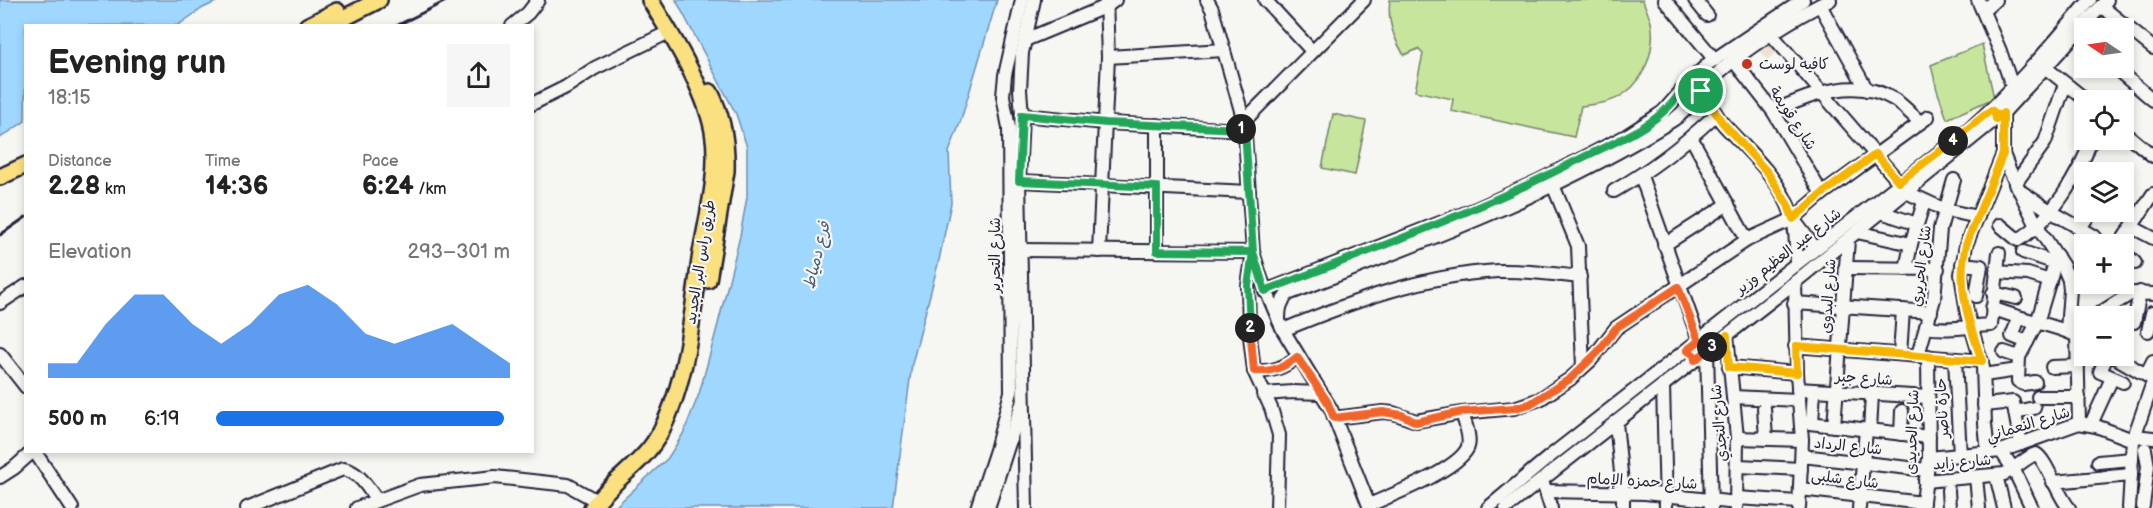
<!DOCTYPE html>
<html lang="en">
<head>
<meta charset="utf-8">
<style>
  :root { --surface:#fff; --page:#f6f6f6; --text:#222; --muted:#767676; --accent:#1a73e8 }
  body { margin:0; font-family:"Balsamiq Sans","Playpen Sans Arabic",sans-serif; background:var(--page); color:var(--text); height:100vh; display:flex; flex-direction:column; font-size:22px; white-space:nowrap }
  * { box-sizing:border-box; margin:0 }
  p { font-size:20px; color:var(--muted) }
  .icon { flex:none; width:33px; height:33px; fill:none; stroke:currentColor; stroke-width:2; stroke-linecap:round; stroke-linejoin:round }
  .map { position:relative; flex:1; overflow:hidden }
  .drawer { position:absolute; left:24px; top:24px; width:510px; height:429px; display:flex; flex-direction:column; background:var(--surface); border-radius:0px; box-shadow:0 3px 9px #0003 }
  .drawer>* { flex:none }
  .needle { width:39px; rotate:283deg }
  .controls { position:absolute; left:2074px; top:18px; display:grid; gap:12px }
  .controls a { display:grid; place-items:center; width:60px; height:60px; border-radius:0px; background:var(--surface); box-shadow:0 3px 9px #0003; font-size:30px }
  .pin { position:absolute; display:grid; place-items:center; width:51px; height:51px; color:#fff; margin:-26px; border:3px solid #fff; border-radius:50%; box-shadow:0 2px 6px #0007 }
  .km { position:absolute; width:30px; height:30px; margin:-15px; border-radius:50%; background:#222; color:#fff; font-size:16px; line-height:30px; text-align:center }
  .round { display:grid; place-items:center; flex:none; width:63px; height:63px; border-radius:0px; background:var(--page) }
  .summary { display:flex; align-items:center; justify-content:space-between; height:102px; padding:0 24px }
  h1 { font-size:33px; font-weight:600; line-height:45px }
  .metrics { display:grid; grid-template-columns:repeat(3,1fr); gap:9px; height:102px; padding:6px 24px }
  .metrics div { display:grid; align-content:center }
  .metrics b { font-size:26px; font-weight:600 }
  .metrics small { font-size:16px; font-weight:400 }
  .metrics p { font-size:16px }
  .chart { height:168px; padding:12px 24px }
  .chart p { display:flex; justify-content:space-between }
  .chart svg { width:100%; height:108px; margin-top:6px; fill:var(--accent); opacity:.7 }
  ul { padding:0 24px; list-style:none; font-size:20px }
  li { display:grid; grid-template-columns:96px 72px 1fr; align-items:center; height:45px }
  li i { height:15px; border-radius:8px; background:var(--accent) }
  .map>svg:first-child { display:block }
</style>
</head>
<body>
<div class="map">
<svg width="2153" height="508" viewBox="0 0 2153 508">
  <rect width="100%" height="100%" fill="#f6f6f2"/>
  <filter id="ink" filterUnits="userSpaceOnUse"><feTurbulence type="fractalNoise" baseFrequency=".0167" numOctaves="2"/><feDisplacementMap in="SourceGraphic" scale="12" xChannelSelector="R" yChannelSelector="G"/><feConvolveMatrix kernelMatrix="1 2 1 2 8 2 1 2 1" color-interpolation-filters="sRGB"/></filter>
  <g filter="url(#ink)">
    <!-- built -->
    <polygon fill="#efe2d4" points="1771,42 1779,50 1767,60 1760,51"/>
    <!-- green -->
    <g fill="#c7e59c" stroke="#74846c" stroke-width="1.5">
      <path d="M1390 0H1643C1645 7 1649 15 1651 22 1656 46 1646 79 1625 93 1613 103 1596 104 1581 106L1574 137 1451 111 1453 99 1415 91 1423 54 1418 49 1404 55C1394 39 1387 19 1390 0Z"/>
      <polygon points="1982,44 1994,98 1947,119 1937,90 1931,65"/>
      <polygon points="1333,114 1366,121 1355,175 1322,168"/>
    </g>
    <!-- water -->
    <g fill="#a0d7ff" stroke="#6e8fb1" stroke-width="1.5">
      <polygon points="0,0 220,0 203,8 178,25 26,26 25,121 0,138"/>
      <polygon points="676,0 997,0 960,123 949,152 951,203 939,260 912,364 893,508 614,508 668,458 683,434 699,394 717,328 740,236 747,197 747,147 736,114"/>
    </g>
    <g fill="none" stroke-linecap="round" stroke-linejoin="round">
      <!-- minor casing -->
      <g stroke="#22223b" stroke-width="16">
        <g id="minor">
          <polyline points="1207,0 1212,9 1244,121 1253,252 1248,286 1249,327 1254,371 1271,408 1279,435 1277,508"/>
          <polyline points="1265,0 1312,51"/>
          <polyline points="1665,0 1715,60"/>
          <polyline points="1695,0 1707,15"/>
          <polyline points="1978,0 2000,51 2013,89"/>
          <polyline points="1820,5 1867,90"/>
          <polyline points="2101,6 2153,48"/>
          <polyline points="1984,10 1995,0"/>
          <polyline points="512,26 528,13 538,0"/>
          <polyline points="1772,35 1899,182"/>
          <polyline points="1025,40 1107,6 1115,0"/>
          <polyline points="1108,57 1224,50"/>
          <polyline points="1734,61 1773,111 1822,194"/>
          <polyline points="2046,68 2086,100"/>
          <polyline points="2115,68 2153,100"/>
          <path d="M1697 87C1709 98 1714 113 1724 125 1749 152 1781 179 1792 216 1797 230 1795 247 1797 262"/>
          <polyline points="532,104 566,87 595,68 669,32"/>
          <path d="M1773 111C1812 95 1855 75 1895 100 1904 106 1912 115 1920 122"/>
          <polyline points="2003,113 2003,154 2009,169 2037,226 2063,266 2069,280 2070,290 2067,330"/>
          <polyline points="1022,115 1106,123 1245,130"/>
          <polyline points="1244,121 1364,0"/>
          <polyline points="2124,132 2153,156"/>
          <polyline points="1691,137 1747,240"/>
          <polyline points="1641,176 1700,343 1707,350 1711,508"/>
          <polyline points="2074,178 2085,184"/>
          <polyline points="1019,181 1249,192"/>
          <polyline points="2015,184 2045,142 2065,84"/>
          <polyline points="1553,185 1578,246 1583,367"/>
          <path d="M1614 191C1649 171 1682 146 1712 118"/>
          <polyline points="2020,191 2050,211 2094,236 2101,244"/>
          <polyline points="1906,192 1945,210 1978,217"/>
          <polyline points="2124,208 2138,217"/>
          <polyline points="1881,212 1917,224"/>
          <polyline points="1793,219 1815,248"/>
          <path d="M2000 225 2018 240C2050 222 2080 174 2091 140"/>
          <polyline points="2132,227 2153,238"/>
          <polyline points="2079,229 2091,212"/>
          <polyline points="1857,232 1911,244"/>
          <polyline points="2120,244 2153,194"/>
          <polyline points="1664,245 1728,204"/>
          <polyline points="1021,250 1253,252 1262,281 1283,330 1331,409 1370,508"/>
          <polyline points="1099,251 1108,57 1106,0"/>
          <polyline points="1157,251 1157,125"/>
          <polyline points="2023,252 2056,263"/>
          <polyline points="2124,252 2135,263"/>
          <polyline points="1962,264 1981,266 1976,296"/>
          <polyline points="1845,268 1938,269"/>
          <polyline points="1906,269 1911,244 1924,202"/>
          <polyline points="1996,272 2028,274 2050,281"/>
          <polyline points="2069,280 2085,279"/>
          <polyline points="1795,282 1797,373 1802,440 1799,508"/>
          <polyline points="1265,291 1476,209 1538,181 1626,136 1663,112 1690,81 1709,63 1803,0"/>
          <polyline points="1993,293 2016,298"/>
          <polyline points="0,303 26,286"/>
          <polyline points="1794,303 1931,312"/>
          <path d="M1992 308C2023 321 2057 324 2085 340"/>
          <polyline points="2095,316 2132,293 2153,294"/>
          <polyline points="2019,318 2012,336 2027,342"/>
          <path d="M1279 321C1279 309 1280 302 1288 294 1420 243 1553 195 1673 120 1689 110 1697 94 1710 81 1736 54 1796 16 1830 0"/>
          <polyline points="2134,322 2140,292"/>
          <path d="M1926 327C1948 331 1969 326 1991 325L1999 253"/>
          <path d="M1283 330C1351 302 1423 275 1498 271 1525 270 1553 274 1580 277"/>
          <polyline points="2148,331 2152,313"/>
          <polyline points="2071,332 2085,323"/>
          <polyline points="1727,335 1737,438 1736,508"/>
          <polyline points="2077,335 2079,423"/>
          <polyline points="1795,346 1982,361"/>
          <polyline points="2004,352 2019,357"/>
          <polyline points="0,354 26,387"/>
          <polyline points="1900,354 1903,310"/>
          <polyline points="1918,355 1934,299 1940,229 1954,180"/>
          <polyline points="2107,356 2100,372 2123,382"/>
          <polyline points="2113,356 2153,379"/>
          <polyline points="1955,359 1960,456"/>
          <polyline points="1729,367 1797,373"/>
          <polyline points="2052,367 2078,366"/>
          <path d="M1254 371C1272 372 1284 368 1297 357"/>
          <polyline points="1984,375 2018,370"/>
          <polyline points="2146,375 2153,361"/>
          <polyline points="2035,382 2023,384 2018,381 2019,357 2037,323 2057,256"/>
          <polyline points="1663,385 1666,508"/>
          <polyline points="1798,389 1928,397"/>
          <polyline points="1263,394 1293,392 1321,393"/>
          <polyline points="1733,397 1799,400"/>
          <polyline points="2038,397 2079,397"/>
          <polyline points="1984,405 2013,402 2021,444"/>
          <polyline points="1764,408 1766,439"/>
          <polyline points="2015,412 2034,408"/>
          <polyline points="1334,418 1383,412 1393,413 1416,421 1462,413 1514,408 1540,399 1570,379 1591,360 1616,328 1747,240 1793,219 1822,194 1928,117"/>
          <polyline points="1616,422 1623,493 1623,508"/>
          <polyline points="1801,422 1929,437"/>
          <polyline points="1812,423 1814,390"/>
          <polyline points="2091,424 2112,378"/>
          <polyline points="1834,426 1848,240"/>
          <polyline points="1870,430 1872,394"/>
          <polyline points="1901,434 1902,411"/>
          <polyline points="2135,436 2153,438"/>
          <polyline points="1737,438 1802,440"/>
          <polyline points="2001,451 2014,470 2032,508"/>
          <polyline points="35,452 72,508"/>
          <polyline points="1988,453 1985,424 1983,367 1967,313 1961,274 1966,245 2003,154"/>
          <polyline points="1802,456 1927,470"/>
          <polyline points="1929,458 2001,451 2079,423 2096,426 2133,440"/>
          <polyline points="2098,462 2132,459"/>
          <polyline points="1738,466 1801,469"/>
          <polyline points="1996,475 2004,508"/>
          <polyline points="0,477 14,468 32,452"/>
          <polyline points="1976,477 1979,508"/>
          <path d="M1925 481 2004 474C2016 469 2024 458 2036 454 2046 459 2058 496 2069 508"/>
          <polyline points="2053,482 2131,475"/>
          <polyline points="1544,486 1551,508"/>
          <polyline points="1800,489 1923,503"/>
          <polyline points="1948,490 1949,508"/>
          <polyline points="1546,491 1645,493 1737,503"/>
          <polyline points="1737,498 1799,502"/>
          <path d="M1369 505C1392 495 1455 471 1467 449 1472 440 1465 423 1462 413"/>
          <polyline points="2143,506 2148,466 2145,449"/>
          <path d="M247 508 343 469C360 472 367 487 377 500"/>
          <polyline points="357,508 420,485 495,477 568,485 597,501"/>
          <polyline points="977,508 996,450 1011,392 1009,128 1003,96 1005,75 1022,0"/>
          <polyline points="988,508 1021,406"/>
          <polyline points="1026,508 1019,181 1022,115 1020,90 1022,53 1034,0"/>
          <path d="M1488 508 1549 457 1973 126C2016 87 2053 44 2090 0"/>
          <polyline points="1506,508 1795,282 2003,113 2107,0"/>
          <polyline points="1859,508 1866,430"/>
          <polyline points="1922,508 1929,458 1928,356"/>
          <polyline points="2129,508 2133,440 2153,382"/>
        </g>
      </g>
      <!-- major casing -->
      <g stroke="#22223b" stroke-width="20">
        <g id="major">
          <polyline points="307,26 337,11"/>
          <polyline points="328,26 379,0"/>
          <polyline points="0,177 26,165"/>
          <path d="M708 280 726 171C727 143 723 117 710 92"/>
          <path d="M592 508C610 482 641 465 657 438 688 385 692 312 701 253 708 214 720 170 713 131 705 89 673 37 650 0"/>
        </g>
      </g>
      <!-- minor -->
      <use href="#minor" stroke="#f6f6f2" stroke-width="12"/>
      <!-- major -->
      <use href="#major" stroke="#fbe080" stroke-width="15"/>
      <!-- rail -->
      <g stroke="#22223b" stroke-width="3">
        <polyline points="396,26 448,0"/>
        <polyline points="0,235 26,217"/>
      </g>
    </g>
  </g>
  <g fill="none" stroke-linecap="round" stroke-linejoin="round" filter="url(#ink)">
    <!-- split-1 casing -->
    <g stroke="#fff" stroke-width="12">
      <path id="split-1" d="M1241 129 1245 130 1253 252 1265 291C1372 250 1479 211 1580 159 1608 145 1640 133 1663 112 1674 103 1681 91 1690 81L1701 91"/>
    </g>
    <!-- split-2 casing -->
    <g stroke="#fff" stroke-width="12">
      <polyline id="split-2" points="1241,129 1106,123 1022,115 1019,181 1157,187 1157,251 1253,252 1248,286 1250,328"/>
    </g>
    <!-- split-3 casing -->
    <g stroke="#fff" stroke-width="12">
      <path id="split-3" d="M1250 328 1254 371C1272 372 1284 368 1297 357L1327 401 1334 418 1383 412 1402 415 1416 422 1462 412 1514 408 1530 404 1570 379 1598 352 1616 328 1678 287 1699 341 1687 350 1694 355 1695 360 1712 347"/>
    </g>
    <!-- split-4 casing -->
    <g stroke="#fff" stroke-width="12">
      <path id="split-4" d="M1712 347 1727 335 1729 367 1797 373 1796 346 1982 361C1969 324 1956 285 1966 245L2003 154V113L1996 119 1995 113 1991 110 1953 141"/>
    </g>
    <!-- split-5 casing -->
    <g stroke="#fff" stroke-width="12">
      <polyline id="split-5" points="1701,91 1722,122 1768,173 1788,205 1793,219 1822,194 1876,154 1899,182 1953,141"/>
    </g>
    <!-- split-1 -->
    <use href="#split-1" stroke="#22a559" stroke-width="8"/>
    <!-- split-2 -->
    <use href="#split-2" stroke="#22a559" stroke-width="8"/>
    <!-- split-3 -->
    <use href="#split-3" stroke="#f0652b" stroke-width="8"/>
    <!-- split-4 -->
    <use href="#split-4" stroke="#f5b400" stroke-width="8"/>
    <!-- split-5 -->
    <use href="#split-5" stroke="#f5b400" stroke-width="8"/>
  </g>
  <!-- markers -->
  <circle fill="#c8321e" stroke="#f6f6f2" stroke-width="2" cx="1747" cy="64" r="6"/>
  <g text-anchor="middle" stroke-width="4.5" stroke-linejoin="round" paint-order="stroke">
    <!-- poi labels -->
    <g font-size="15" fill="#22223b" stroke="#f6f6f2" text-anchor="start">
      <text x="1759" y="69">كافيه لوست</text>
    </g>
    <!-- street labels -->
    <g font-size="15" fill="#22223b" stroke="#f6f6f2">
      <text transform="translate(1793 118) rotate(57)" y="5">شارع قويمة</text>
      <text transform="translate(1788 251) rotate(-38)" y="5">شارع عبد العظيم وزير</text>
      <text transform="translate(995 255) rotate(-90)" y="5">شارع التحرير</text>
      <text transform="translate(700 262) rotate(-81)" y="5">طريق راس البر الجديد</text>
      <text transform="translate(1921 266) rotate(-83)" y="5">شارع الحريري</text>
      <text transform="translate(1828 296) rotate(-86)" y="5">شارع البدوى</text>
      <text transform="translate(1864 378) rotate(4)" y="5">شارع جبر</text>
      <text transform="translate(1942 408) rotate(-93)" y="5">حارة ناصر</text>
      <text transform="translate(1719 423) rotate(-95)" y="5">شارع النجدي</text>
      <text transform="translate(2028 424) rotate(-17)" y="5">شارع النعماني</text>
      <text transform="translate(1912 432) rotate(-88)" y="5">شارع الحديدى</text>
      <text transform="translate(1848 446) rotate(6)" y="5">شارع الرداد</text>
      <text transform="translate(1962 462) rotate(-5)" y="5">شارع زايد</text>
      <text transform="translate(1845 479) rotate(7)" y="5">شارع شلبى</text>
      <text transform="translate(1642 481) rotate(3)" y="5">شارع حمزه الإمام</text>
    </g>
    <!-- water labels -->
    <g font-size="16" font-style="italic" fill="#485876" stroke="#f6f6f2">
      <text transform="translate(816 255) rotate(-76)" y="6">فرع دمياط</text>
    </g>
  </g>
</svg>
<div class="controls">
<a><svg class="needle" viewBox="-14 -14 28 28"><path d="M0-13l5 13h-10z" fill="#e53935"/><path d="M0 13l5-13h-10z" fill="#767676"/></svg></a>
<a><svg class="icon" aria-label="locate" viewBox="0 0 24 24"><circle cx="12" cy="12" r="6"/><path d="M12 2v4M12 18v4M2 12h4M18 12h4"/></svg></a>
<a><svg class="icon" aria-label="layers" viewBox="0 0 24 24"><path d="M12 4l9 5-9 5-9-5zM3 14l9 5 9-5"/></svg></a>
<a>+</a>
<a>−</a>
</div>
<div class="pin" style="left:1701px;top:91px;background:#1e9e55"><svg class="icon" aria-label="arrive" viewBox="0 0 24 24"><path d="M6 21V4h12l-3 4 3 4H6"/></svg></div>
<b class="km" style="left:1241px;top:129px">1</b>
<b class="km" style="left:1250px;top:328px">2</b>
<b class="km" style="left:1712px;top:347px">3</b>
<b class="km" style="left:1953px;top:141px">4</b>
<section class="drawer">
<div class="summary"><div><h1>Evening run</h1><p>18:15</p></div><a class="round"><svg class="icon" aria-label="share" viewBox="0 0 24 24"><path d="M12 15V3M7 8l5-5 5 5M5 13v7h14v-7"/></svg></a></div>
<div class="metrics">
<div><p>Distance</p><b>2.28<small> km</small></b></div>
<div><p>Time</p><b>14:36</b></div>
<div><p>Pace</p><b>6:24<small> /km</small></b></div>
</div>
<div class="chart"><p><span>Elevation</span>293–301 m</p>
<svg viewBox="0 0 160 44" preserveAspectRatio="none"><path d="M0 44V38L10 38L20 22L30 10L40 10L50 22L60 30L70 22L80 10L90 6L100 14L110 26L120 30L130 26L140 22L150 30L160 38V44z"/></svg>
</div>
<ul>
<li><b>500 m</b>6:19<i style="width:98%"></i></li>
</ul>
</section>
</div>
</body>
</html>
